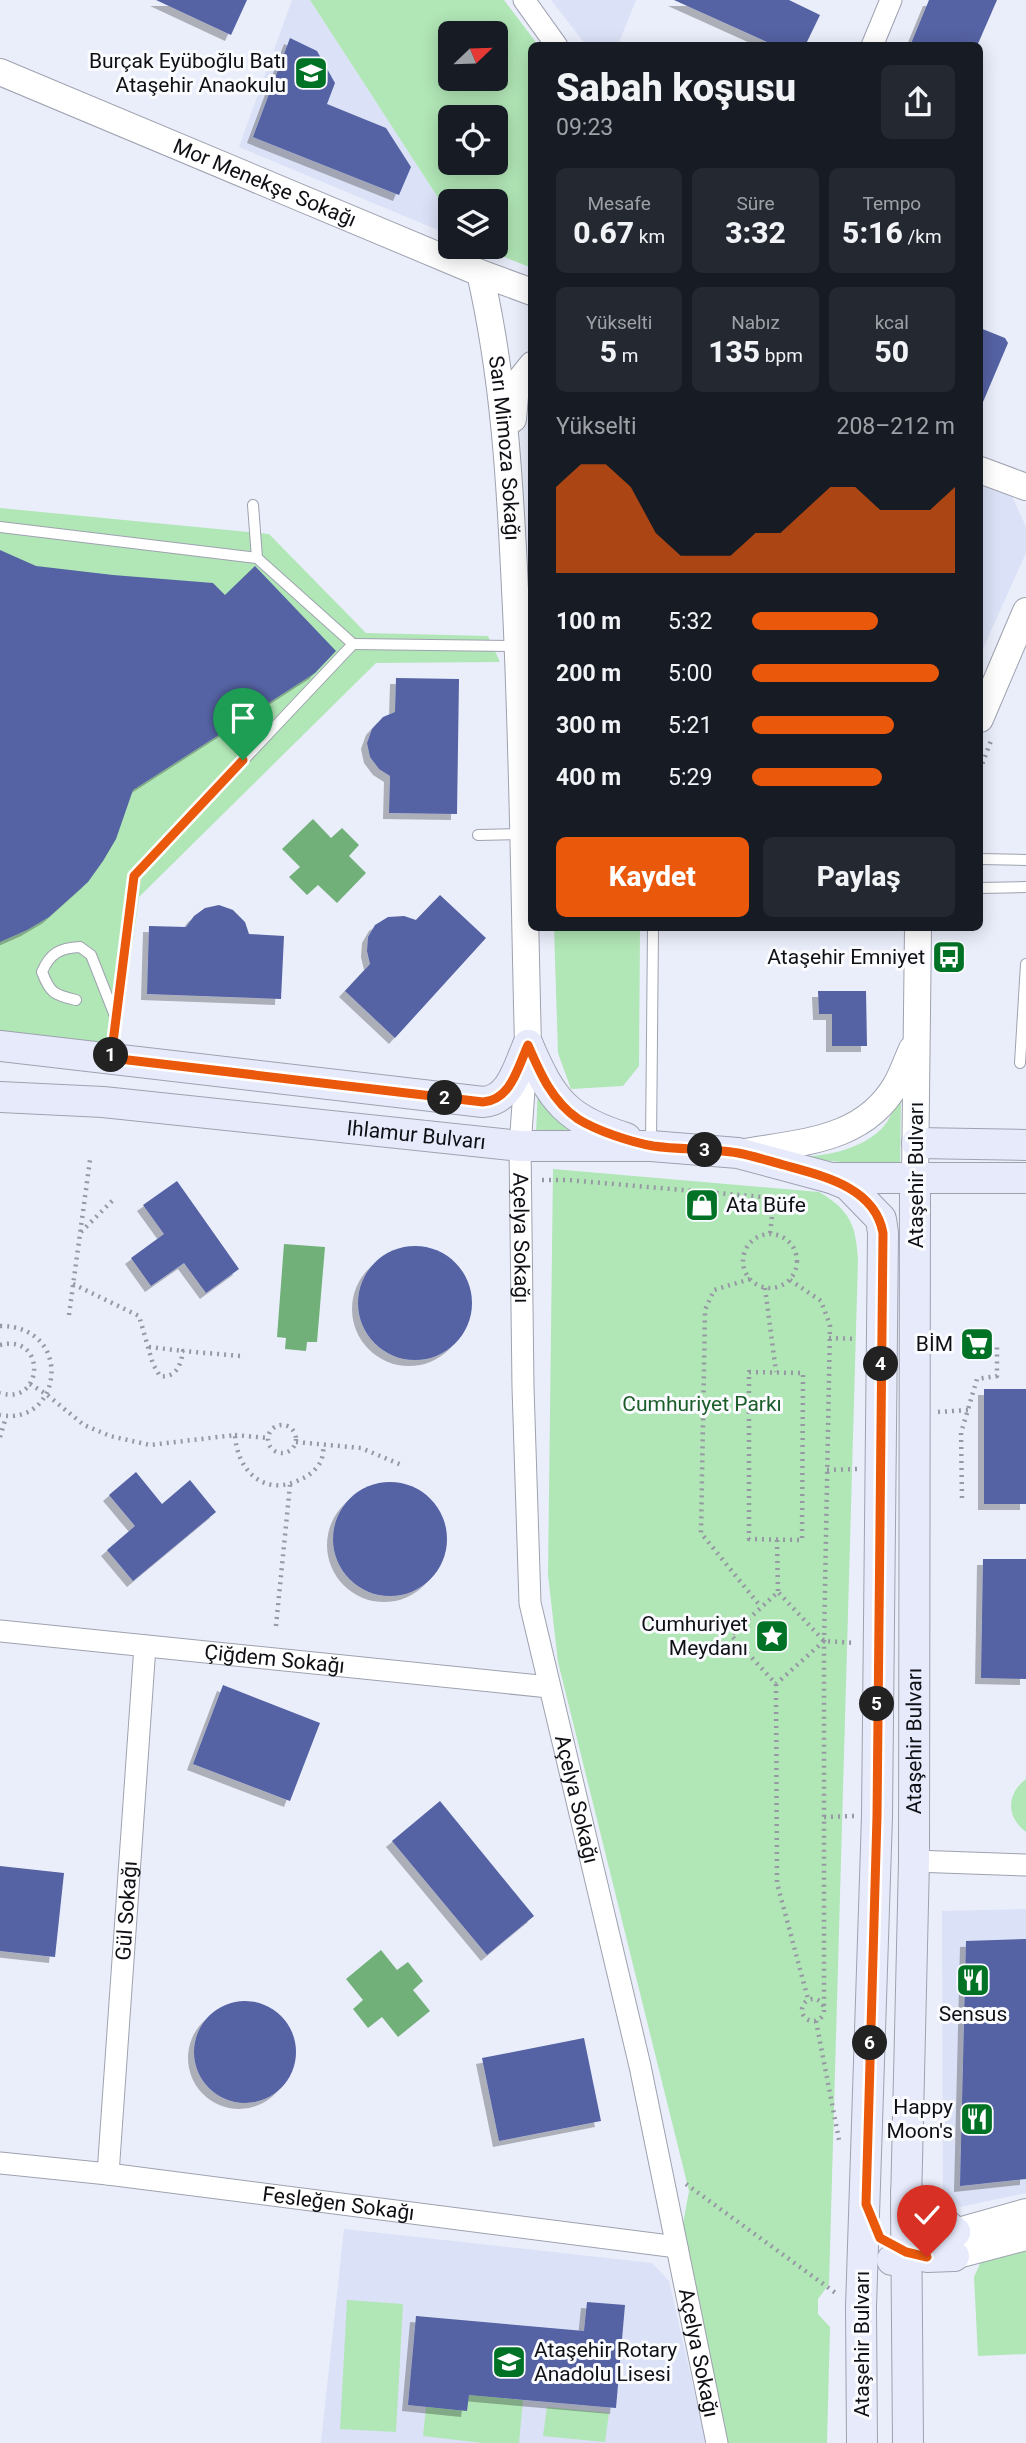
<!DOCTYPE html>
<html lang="tr">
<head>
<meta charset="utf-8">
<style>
  :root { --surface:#171b24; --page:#242831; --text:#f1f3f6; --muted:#9ea1a6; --accent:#ea580c }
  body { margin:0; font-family:Roboto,sans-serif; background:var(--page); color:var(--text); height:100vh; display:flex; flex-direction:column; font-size:26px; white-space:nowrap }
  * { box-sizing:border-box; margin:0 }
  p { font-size:23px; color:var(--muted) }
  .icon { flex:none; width:38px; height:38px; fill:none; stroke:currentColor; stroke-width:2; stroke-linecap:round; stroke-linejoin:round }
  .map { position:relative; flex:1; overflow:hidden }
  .details { position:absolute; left:528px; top:42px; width:455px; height:889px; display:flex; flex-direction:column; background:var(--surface); border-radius:10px; box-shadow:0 4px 18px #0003 }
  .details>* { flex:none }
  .needle { width:46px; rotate:67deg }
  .fabs { position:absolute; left:438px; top:21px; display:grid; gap:14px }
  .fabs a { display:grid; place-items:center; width:70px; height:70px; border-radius:10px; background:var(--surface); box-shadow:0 4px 18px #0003; font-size:35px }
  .pin { position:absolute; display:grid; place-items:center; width:60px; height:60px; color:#fff; margin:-72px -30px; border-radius:50% 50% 50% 0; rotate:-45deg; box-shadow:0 0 7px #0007 }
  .pin .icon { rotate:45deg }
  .km { position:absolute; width:35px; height:35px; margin:-18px; border-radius:50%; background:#222; color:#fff; font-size:19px; line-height:35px; text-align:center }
  .round { display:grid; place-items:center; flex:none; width:74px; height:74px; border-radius:10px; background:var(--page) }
  .head { display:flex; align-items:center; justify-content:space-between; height:119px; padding:0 28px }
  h1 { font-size:38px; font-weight:800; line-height:52px }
  .stats { display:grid; grid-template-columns:repeat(3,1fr); gap:10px; height:119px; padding:7px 28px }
  .stats div { display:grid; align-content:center; border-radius:10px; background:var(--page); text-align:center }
  .stats b { font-size:30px; font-weight:800 }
  .stats small { font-size:19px; font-weight:400 }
  .stats p { font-size:19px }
  .chart { height:196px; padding:14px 28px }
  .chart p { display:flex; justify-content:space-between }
  .chart svg { width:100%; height:126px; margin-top:7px; fill:var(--accent); opacity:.7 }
  .button { display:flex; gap:14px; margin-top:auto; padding:14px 28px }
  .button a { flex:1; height:80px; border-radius:10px; background:var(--accent); color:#fff; font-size:28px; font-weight:800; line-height:80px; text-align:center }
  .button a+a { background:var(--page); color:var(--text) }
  ul { padding:0 28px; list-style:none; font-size:23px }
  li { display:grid; grid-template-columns:112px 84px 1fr; align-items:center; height:52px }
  li i { height:18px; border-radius:9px; background:var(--accent) }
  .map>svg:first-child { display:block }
</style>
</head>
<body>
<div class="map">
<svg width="1026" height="2443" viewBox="0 0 1026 2443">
  <defs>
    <filter id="shadow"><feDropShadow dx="-6" dy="6" stdDeviation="0" flood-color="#0004"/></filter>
  </defs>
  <rect width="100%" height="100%" fill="#eaeefb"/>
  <!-- built -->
  <g fill="#dbe1f6">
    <polygon points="292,0 310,0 450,216 450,235 239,147"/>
    <polygon points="551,0 636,0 618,45 587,46"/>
    <polygon points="980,484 1012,496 1026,527 1026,553 980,655"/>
    <polygon points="1026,1909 1026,2193 960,2207 943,2192 942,1911"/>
    <polygon points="344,2229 652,2263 669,2281 706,2443 321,2443"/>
  </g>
  <!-- green -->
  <g fill="#b1e6b6" fill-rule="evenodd">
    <path d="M310 0H504L538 45 532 46V268L479 247H495V201H450V216ZM450 33H495V79H450ZM450 117H495V163H450Z"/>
    <polygon points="0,508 269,534 366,633 488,636 500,662 376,663 139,897 118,1049 0,1031"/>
    <polygon points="554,928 640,928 639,1066 623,1086 571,1089 558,1053"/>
    <polygon points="538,1087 591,1137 536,1134"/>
    <path d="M901 1097 900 1168 812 1159V1156C838 1154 872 1144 887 1122 892 1114 896 1105 901 1097Z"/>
    <path d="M553 1169 819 1192C850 1210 856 1225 858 1260L829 2284 818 2299V2314L830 2327 827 2443H728L682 2229 689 2191 558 1662 548 1575Z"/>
    <path d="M1026 1779V1832C1006 1817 1006 1794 1026 1779Z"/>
    <polygon points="1026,2241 1026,2354 978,2356 974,2277 986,2250"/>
    <polygon points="347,2300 403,2304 396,2432 340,2429"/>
    <polygon points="428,2390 523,2400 519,2443 483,2443 423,2436"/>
    <polygon points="547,2407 609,2413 605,2442 543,2436"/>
  </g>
  <!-- water -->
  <g fill="#71b078">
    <polygon points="313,819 331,838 342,828 359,845 349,856 366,873 337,903 318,885 307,895 289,877 300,867 282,849"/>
    <polygon points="284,1244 325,1247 317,1342 307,1342 306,1351 285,1349 286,1338 277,1337"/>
    <polygon points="381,1950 397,1970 408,1962 423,1981 413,1990 430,2011 398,2037 382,2017 368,2028 353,2009 363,2000 346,1979"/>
  </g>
  <!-- building -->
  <g fill="#5462a3" filter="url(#shadow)">
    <polygon points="156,0 247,0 231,35"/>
    <polygon points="674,0 789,0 820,15 805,46 776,46"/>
    <polygon points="929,0 997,0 977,46 910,46"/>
    <polygon points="290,38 317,51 335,83 327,104 386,128 411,167 399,195 253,137"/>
    <polygon points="980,328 1005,338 1008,343 980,409"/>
    <polygon points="0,550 36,566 113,575 213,583 225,595 255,566 336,651 315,673 133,790 116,839 103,861 88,882 49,917 27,930 0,942"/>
    <polygon points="396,678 459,679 457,814 389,813 390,776 379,769 370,757 367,743 372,729 383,717 395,712"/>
    <polygon points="440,895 486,938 395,1038 345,991 370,964 367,951 368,937 375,925 388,917 404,916 416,920"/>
    <polygon points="219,905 233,910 245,922 249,934 284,936 281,999 147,994 149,926 186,927 194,916 205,908"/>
    <polygon points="818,991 866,991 867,1046 832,1046 832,1014 819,1014"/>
    <polygon points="177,1181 239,1269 206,1293 184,1263 151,1286 131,1258 164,1234 143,1205"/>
    <circle cx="415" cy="1303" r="57"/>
    <rect x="984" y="1389" width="42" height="115"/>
    <polygon points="136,1472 162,1504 190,1480 216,1512 133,1581 107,1550 135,1526 109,1495"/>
    <circle cx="390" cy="1539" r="57"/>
    <polygon points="983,1559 1026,1559 1026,1679 981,1678"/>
    <polygon points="223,1685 320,1723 290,1801 193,1764"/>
    <polygon points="440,1801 534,1916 487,1955 392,1841"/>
    <polygon points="0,1866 64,1873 55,1957 0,1951"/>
    <polygon points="1026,1939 1026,2179 960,2186 966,1941"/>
    <circle cx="245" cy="2052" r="51"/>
    <polygon points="584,2038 601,2121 499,2141 482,2058"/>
    <polygon points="587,2302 625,2305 616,2408 469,2395 467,2411 408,2405 416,2316 584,2331"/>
  </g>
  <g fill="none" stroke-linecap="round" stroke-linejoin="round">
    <!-- service casing -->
    <g stroke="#9ea2af" stroke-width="12">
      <g id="service">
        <polyline points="253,505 257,558"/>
        <polyline points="0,527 257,558 353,644 134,876 111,1055"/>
        <polyline points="353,644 518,646"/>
        <polyline points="478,835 523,834"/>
        <polyline points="980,859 1026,860"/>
        <polyline points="980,888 1026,887"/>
        <path d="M76 1000C54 995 50 993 42 972 50 953 60 948 80 947L91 955 115 1016"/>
        <polyline points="1020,1063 1026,964"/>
        <polyline points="651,1145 653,928"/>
      </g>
    </g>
    <!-- minor casing -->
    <g stroke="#9ea2af" stroke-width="23">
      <g id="minor">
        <polyline points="524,0 557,46"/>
        <polyline points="872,46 891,0"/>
        <path id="s1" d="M526 1063 520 1146 523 1387 530 1603 640 2066 717 2443"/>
        <path id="s2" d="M0 1631 549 1687"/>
        <polyline points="914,1861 1026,1865"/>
        <path id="s3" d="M0 2163 108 2174 677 2247"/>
        <path id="s4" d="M108 2174 145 1646"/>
      </g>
    </g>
    <!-- tertiary casing -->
    <g stroke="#9ea2af" stroke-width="28">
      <g id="tertiary">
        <path id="s5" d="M0 72 480 273 532 292"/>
        <path id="s6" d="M480 273C504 377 510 483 515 589 523 741 524 893 528 1045"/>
        <polyline points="513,419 516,385 532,365"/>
        <polyline points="980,470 1026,487"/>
        <polyline points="980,719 1026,611"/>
        <path d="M740 1153C799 1142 864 1142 897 1083 903 1072 907 1060 912 1049"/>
        <polyline points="915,1179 918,928"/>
        <polyline points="955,2232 1026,2212"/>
        <polyline points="954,2256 1026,2237"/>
      </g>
    </g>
    <!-- secondary casing -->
    <g stroke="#9ea2af" stroke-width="32">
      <g id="secondary">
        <path d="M528 1045C552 1101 567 1120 626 1138"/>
        <path d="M0 1046 483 1102C511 1100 518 1067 528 1045"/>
        <path id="s7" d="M0 1097 103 1102 520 1146H651L738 1153 831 1178 848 1185 881 1219 883 1233 877 1816 861 2307 862 2443"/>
        <polyline points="917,1143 1026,1145"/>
        <polyline points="831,1178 1026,1178"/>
        <polyline points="906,2192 955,2232"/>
        <polyline points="903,2251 927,2257 954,2256"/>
        <polyline points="892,2260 926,2239 955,2232"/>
        <path id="s8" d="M908 2443 906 2204 914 1861 915 1179"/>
      </g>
    </g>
    <!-- path -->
    <g stroke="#9699a3" stroke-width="4.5" stroke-dasharray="2 5" stroke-linecap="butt">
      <polyline points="980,770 992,738"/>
      <polyline points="542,1180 568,1180 774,1198 770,1234"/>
      <polyline points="81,1232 115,1198"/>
      <circle cx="770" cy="1261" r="27"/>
      <polyline points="750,1279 714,1290 705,1310 701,1533 761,1607"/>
      <polyline points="790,1280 821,1301 830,1325 824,1641 824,2008"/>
      <path d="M73 1284 139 1316 153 1364 160 1376C176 1378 181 1365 183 1351L241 1356"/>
      <polyline points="765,1288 776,1372"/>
      <polyline points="69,1315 90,1160"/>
      <path d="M0 1326C75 1326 62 1427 0 1415"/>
      <polyline points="829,1338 856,1339"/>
      <path d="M0 1345C47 1333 44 1406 0 1393"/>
      <polyline points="149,1347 183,1351"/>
      <polygon points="749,1372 803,1373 802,1540 749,1539"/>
      <path d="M30 1384 46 1394 84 1425 110 1436 150 1445 235 1435C237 1471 265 1498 301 1479 309 1476 317 1469 321 1461 323 1456 323 1450 324 1445"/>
      <polyline points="938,1412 968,1410"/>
      <circle cx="282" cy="1439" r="14"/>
      <polyline points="235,1435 268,1438"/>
      <polyline points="0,1437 6,1417"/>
      <polyline points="296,1442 361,1448 404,1466"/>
      <polyline points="827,1470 858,1469"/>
      <polyline points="962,1498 961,1433 977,1379 997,1376 997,1343"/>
      <polyline points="777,1540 778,1591"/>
      <polyline points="276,1626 290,1485"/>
      <polyline points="824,1641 776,1684 731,1635 778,1592 824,1641 855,1643"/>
      <polyline points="776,1684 777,1883 808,1999"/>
      <polyline points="824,1817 854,1816"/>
      <circle cx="813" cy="2010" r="11"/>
      <polyline points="816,2021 839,2140"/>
      <polyline points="686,2184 837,2294"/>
    </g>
    <!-- service -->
    <use href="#service" stroke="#fff" stroke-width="10"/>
    <!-- minor -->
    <use href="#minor" stroke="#fff" stroke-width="21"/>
    <!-- tertiary -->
    <use href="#tertiary" stroke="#fff" stroke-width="26"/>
    <!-- secondary -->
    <use href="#secondary" stroke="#e6eafb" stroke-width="30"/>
  </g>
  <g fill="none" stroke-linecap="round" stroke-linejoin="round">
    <!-- route casing -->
    <g stroke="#fff" stroke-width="14">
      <path id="route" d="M243 760 134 876 111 1058 483 1102C511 1100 518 1067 528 1045 540 1073 552 1101 578 1119 597 1131 631 1142 653 1146 681 1150 710 1148 738 1153 754 1156 769 1161 784 1165 823 1176 875 1187 883 1233L877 1816 866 2204 880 2238 906 2252 927 2257"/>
    </g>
    <!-- route -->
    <use href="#route" stroke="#ea580c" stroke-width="9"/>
  </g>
  <!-- icons -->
  <defs>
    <g id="school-square" transform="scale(1.75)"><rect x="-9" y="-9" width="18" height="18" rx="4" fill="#007226" stroke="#fafbfe"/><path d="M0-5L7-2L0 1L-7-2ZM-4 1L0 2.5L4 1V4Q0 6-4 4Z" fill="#fff"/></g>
    <g id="bus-square" transform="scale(1.75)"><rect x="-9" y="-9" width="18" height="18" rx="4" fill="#007226" stroke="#fafbfe"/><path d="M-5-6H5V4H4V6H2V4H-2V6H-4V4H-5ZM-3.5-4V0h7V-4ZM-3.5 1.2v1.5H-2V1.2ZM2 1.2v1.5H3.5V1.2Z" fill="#fff"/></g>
    <g id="shop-square" transform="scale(1.75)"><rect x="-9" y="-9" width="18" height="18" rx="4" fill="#007226" stroke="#fafbfe"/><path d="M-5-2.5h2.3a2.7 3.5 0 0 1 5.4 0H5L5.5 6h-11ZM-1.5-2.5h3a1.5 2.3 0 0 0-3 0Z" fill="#fff"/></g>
    <g id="supermarket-square" transform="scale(1.75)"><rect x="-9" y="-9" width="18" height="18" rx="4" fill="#007226" stroke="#fafbfe"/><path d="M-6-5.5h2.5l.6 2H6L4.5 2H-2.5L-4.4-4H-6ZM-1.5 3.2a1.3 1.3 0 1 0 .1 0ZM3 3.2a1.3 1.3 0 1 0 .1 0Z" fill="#fff"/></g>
    <g id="sight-square" transform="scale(1.75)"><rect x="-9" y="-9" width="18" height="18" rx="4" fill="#007226" stroke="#fafbfe"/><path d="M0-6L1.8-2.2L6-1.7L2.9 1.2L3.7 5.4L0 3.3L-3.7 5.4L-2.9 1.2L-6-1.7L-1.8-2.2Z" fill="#fff"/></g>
    <g id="restaurant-square" transform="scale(1.75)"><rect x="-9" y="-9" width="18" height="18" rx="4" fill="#007226" stroke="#fafbfe"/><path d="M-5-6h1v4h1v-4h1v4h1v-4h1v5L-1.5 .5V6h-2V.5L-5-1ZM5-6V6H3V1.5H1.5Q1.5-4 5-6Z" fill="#fff"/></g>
  </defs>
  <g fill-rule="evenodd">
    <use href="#school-square" x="311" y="73"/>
    <use href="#bus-square" x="949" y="957"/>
    <use href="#shop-square" x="702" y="1205"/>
    <use href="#supermarket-square" x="977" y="1344"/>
    <use href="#sight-square" x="772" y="1636"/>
    <use href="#restaurant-square" x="973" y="1980"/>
    <use href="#restaurant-square" x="977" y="2119"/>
    <use href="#school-square" x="509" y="2362"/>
  </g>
  <g text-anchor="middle" stroke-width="6" stroke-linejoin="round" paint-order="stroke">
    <!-- poi labels -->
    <g font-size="21" fill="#0f1015" stroke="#fafbfe" text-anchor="end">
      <text x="286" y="68">Burçak Eyüboğlu Batı<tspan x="286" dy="24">Ataşehir Anaokulu</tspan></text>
      <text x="925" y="964">Ataşehir Emniyet</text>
      <text x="726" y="1212" text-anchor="start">Ata Büfe</text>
      <text x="953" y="1351">BİM</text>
      <text x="748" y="1631">Cumhuriyet<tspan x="748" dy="24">Meydanı</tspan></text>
      <text x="973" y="2021" text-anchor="middle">Sensus</text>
      <text x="953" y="2114">Happy<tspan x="953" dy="24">Moon's</tspan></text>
      <text x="534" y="2357" text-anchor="start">Ataşehir Rotary<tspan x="534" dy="24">Anadolu Lisesi</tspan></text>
    </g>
    <!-- street labels -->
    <g font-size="21" fill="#0f1015" stroke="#fafbfe">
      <text dy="7" stroke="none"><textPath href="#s5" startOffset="287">Mor Menekşe Sokağı</textPath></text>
      <text dy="7" stroke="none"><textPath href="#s6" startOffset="177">Sarı Mimoza Sokağı</textPath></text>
      <text dy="7" stroke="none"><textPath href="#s7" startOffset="418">Ihlamur Bulvarı</textPath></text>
      <text transform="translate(916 1175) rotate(-90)" y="7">Ataşehir Bulvarı</text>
      <text dy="7" stroke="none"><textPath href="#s1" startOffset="175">Açelya Sokağı</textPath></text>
      <text dy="7" stroke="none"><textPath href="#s2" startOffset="276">Çiğdem Sokağı</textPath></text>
      <text dy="7" stroke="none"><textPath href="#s8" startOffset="702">Ataşehir Bulvarı</textPath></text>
      <text dy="7" stroke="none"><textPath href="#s1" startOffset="742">Açelya Sokağı</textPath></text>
      <text dy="7" stroke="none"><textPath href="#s4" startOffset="264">Gül Sokağı</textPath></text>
      <text dy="7" stroke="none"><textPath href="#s3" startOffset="341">Fesleğen Sokağı</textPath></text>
      <text transform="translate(862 2344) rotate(-90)" y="7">Ataşehir Bulvarı</text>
      <text dy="7" stroke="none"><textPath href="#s1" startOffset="1309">Açelya Sokağı</textPath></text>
    </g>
    <!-- park labels -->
    <g font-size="21" fill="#1b5d29" stroke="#fafbfe">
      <text x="702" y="1411">Cumhuriyet Parkı</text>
    </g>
  </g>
</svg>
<div class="fabs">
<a><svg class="needle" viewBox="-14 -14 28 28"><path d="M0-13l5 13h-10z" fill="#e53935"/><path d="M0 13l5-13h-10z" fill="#9ea1a6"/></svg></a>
<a><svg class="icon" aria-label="locate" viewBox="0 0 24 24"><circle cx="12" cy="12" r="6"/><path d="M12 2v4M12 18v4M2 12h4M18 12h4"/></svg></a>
<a><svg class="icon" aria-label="layers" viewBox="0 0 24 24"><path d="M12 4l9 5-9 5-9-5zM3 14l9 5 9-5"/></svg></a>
</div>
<div class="pin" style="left:243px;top:760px;background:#1e9e55"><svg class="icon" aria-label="arrive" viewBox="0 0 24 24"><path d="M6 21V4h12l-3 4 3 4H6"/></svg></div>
<div class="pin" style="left:927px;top:2257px;background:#d93025"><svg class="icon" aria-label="check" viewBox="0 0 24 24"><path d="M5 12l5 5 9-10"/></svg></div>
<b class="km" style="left:111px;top:1055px">1</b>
<b class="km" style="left:445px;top:1098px">2</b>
<b class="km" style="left:705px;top:1150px">3</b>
<b class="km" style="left:881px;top:1364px">4</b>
<b class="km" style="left:877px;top:1704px">5</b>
<b class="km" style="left:870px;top:2043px">6</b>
<section class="details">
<div class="head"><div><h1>Sabah koşusu</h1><p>09:23</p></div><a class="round"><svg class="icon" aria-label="share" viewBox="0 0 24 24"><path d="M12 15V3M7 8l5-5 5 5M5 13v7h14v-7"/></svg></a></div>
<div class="stats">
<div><p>Mesafe</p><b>0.67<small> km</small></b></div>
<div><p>Süre</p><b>3:32</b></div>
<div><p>Tempo</p><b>5:16<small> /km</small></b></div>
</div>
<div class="stats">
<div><p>Yükselti</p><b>5<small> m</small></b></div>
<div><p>Nabız</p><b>135<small> bpm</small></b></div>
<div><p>kcal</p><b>50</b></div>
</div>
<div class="chart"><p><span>Yükselti</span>208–212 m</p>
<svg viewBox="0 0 160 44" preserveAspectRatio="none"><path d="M0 44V14L10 6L20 6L30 14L40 30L50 38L60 38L70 38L80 30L90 30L100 22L110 14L120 14L130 22L140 22L150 22L160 14V44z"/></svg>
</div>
<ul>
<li><b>100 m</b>5:32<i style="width:62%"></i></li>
<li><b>200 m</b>5:00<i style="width:92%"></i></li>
<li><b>300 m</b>5:21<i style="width:70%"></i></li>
<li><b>400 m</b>5:29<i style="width:64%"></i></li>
</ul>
<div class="button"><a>Kaydet</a><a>Paylaş</a></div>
</section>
</div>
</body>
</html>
